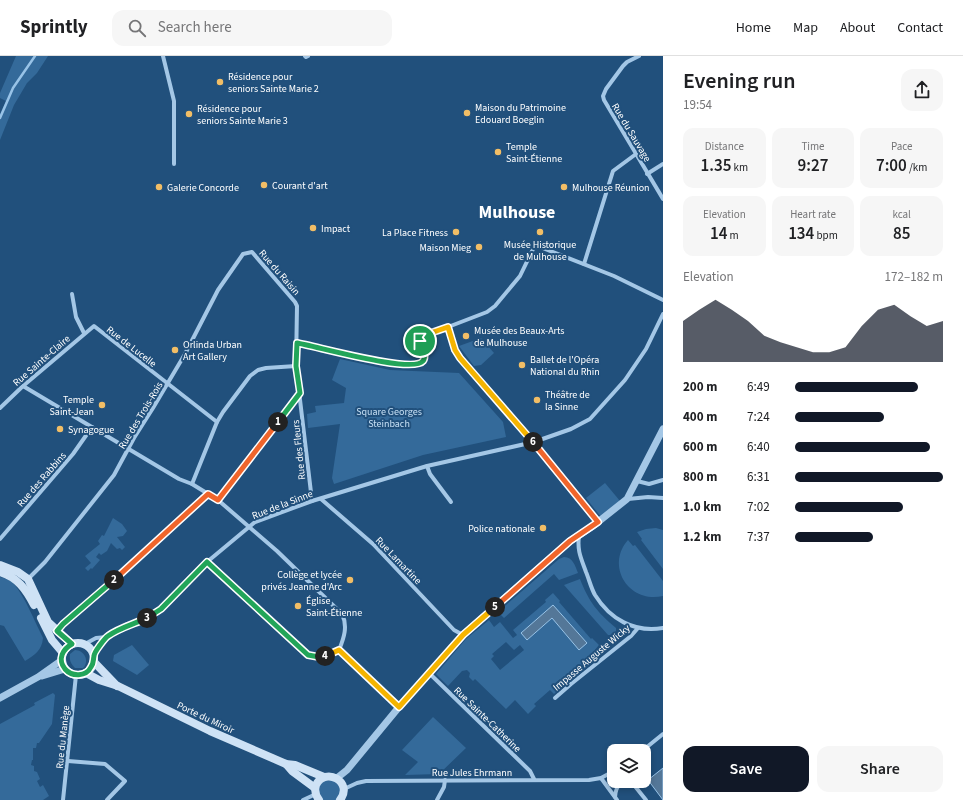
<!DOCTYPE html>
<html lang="en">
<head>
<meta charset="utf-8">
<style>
  :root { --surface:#fff; --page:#f6f6f6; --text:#202124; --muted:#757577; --line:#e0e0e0; --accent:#111827 }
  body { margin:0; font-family:"Source Sans 3",sans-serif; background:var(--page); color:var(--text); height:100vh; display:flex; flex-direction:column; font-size:15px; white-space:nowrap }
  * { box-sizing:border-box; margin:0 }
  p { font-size:13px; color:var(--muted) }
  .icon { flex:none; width:22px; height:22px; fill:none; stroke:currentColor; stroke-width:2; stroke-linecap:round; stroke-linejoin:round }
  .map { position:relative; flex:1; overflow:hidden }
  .sheet { display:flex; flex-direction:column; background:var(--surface); width:300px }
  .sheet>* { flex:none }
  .controls { position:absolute; left:607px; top:688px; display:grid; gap:8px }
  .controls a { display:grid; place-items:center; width:44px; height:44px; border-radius:8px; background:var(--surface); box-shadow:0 2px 6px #0003; font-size:20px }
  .pin { position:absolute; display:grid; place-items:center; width:34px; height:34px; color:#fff; margin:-17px; border:2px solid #fff; border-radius:50%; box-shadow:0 1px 4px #0007 }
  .km { position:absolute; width:20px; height:20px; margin:-10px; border-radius:50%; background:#222; color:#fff; font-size:11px; line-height:20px; text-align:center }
  .round { display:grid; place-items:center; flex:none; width:42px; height:42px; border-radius:12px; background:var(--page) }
  .summary { display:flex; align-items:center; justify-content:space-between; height:68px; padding:0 20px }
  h1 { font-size:22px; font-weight:600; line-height:30px }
  .figures { display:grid; grid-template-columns:repeat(3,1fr); gap:6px; height:68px; padding:4px 20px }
  .figures div { display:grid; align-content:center; border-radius:10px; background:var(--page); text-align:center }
  .figures b { font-size:17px; font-weight:600 }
  .figures small { font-size:11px; font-weight:400 }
  .figures p { font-size:11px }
  .chart { height:112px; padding:8px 20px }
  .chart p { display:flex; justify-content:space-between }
  .chart svg { width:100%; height:72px; margin-top:4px; fill:var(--accent); opacity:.7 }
  .action { display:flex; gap:8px; margin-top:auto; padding:8px 20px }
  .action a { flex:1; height:46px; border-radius:12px; background:var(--accent); color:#fff; font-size:16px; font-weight:600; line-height:46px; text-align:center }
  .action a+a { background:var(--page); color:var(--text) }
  ul { padding:0 20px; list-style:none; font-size:13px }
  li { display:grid; grid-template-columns:64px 48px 1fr; align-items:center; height:30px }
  li i { height:10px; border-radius:5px; background:var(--accent) }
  header { display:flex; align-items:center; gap:24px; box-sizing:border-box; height:56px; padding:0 20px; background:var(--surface); border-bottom:1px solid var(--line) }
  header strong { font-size:19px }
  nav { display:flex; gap:22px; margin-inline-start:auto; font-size:14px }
  .search { width:280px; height:36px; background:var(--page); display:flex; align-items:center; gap:10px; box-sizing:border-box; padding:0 14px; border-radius:12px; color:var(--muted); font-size:15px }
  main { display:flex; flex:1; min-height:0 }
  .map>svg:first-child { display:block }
</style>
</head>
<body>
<header>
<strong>Sprintly</strong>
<div class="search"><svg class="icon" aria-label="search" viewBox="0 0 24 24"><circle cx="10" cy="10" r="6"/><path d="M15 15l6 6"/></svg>Search here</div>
<nav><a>Home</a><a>Map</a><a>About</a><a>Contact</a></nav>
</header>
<main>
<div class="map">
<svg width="663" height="744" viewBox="0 0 663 744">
  <rect width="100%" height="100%" fill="#21507c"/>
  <!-- green -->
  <g fill="#346a9a" fill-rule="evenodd">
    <polygon points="16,0 48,0 37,17 27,27 14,49 0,84 0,58 6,45 0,42 0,37"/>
    <polygon points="481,282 494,297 481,309 474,310 459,290"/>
    <polygon points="340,303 390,314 459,317 503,366 506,381 423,399 334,428 332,422 340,368 308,372 307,358 316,356 315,350 344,347 346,332 332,324"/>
    <polygon points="605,427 620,445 601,461 586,442"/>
    <polygon points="113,462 122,468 127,475 123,480 117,481 125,491 122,494 120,492 117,493 111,487 107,495 101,499 99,497 96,501 100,504 92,513 91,512 88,515 85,512 91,507 85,500 100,488 98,485 102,479 104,480"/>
    <polygon points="656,472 663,474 663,513 641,484 642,483 637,476 646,473"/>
    <path d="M628 484 633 490 635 489 663 525V540C629 548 605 510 628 484Z"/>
    <path d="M564 501C573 501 575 510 578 517L559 524 554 518 504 562 498 556 559 503Z"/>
    <path d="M0 521C5 522 10 524 14 528 25 541 35 566 43 582 42 594 35 599 25 605L4 570 0 569Z"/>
    <path d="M580 523C589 546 597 556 616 572V575L610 579H608L564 529Z"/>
    <path d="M553 537 560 545 559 546 591 583 592 582 599 589 594 595 597 599 564 628 560 623 552 630 557 635 554 638 550 634 534 648 536 650 528 658 515 644 506 653 475 623 473 625 469 621 470 617 467 614 462 615 448 630 436 618 466 583 489 564 494 571 500 566 513 582 517 579 513 574 546 546 545 544ZM506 586 514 594 520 589 524 594 500 614 491 603 494 600 492 598Z"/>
    <polygon points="132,589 149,609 137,619 113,605 114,599"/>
    <path d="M75 594C84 594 90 605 83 612H75C71 608 69 604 70 598Z"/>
    <polygon points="53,637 55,639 52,668 39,687 37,687 36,692 33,692 33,704 32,704 31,709 34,710 34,715 37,716 40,723 37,725 40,731 43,729 49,740 43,744 0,744 0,668 35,649 34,647"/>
    <polygon points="433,661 466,692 439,718 405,719 418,706 402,694"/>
    <polygon points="320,724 341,725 340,744 319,744 317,728"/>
  </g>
  <!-- water -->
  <g fill="#547798" stroke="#98c3e7">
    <polygon points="553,549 587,587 579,594 552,562 527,584 521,577"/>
    <polygon points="663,712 663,744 648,724"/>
  </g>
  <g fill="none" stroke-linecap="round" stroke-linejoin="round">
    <!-- stream -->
    <polyline stroke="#98c3e7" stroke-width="2.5" points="0,62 13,32 35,0"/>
    <!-- minor -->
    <g stroke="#a4c7e6" stroke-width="4">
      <polyline points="163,0 174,45 174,108"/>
      <polyline points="305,0 306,1 308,0"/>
      <polyline points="639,0 627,6 623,10 606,33 603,40 604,44 663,143"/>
      <polyline points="647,118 663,108"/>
      <polyline points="584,208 613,115 636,98"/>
      <polyline points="72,238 76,261 84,277"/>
      <polyline points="448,271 487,256 495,250 520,220 535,189 614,220 663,244"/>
      <path d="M297 287C316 290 413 318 423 305 427 300 422 291 420 285L422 280 448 271 455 294 460 302 534 386 598 466"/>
      <path d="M23 330 179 423 192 428 218 444 277 495 342 558C348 570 344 582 339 594"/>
      <polyline points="0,352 23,330 94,270 217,366"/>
      <polyline points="427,410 430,418 451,446"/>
      <polyline points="637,425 649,428 663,424"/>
      <polyline points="192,428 217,366 223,356 250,320 258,314 266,312 296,310"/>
      <polyline points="321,443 373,488 454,574 463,579"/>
      <polyline points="628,443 648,441 663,442"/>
      <polyline points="218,444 300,337"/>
      <path d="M579 480C577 495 581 502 586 516 589 523 591 532 595 539 610 563 634 577 663 572"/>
      <polyline points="0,483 73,398 92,371"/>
      <path d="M207 506 307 599C318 604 330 599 339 594"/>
      <polyline points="28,523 45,506 114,419 134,382 153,352 185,298 218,234 243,198 252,196 295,246 297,250 296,310 312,445"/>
      <polyline points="57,575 63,568 119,520 208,438"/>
      <polyline points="85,588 96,582 107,581 147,562 161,553 207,506 255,466 312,445 427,410 534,386 571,373 590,363 625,324 646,293 663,258"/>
      <polyline points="339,594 399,651"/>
      <polyline points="94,599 106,581"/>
      <polyline points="429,617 530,715 534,723"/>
      <polyline points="555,642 571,628 631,580 638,572"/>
      <polyline points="642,695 663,678"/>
      <polyline points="68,705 105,708 125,725 107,744"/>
      <polyline points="601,722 617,744"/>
      <polyline points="633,725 634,729 646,744"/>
      <polyline points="344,733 357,727 366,725 589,724 601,722 614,715"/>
      <path d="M615 741C616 728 621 725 634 729"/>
      <polyline points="63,744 76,619"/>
      <polyline points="303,744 316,738"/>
      <polyline points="437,744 444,731 445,724"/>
    </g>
    <!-- tertiary -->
    <g stroke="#a4c7e6" stroke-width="7">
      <polyline points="42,620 65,613"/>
      <polyline points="0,642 38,621 62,604"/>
      <polyline points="337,722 347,714 399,651 463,579 570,485 593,470 627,443 663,373"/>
    </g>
    <!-- secondary -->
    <g stroke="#cee2f5" stroke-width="8">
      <polyline points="0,509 18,516 28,523 48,566 72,588"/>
      <path d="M0 516C17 521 26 533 34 549"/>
      <polyline points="41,562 52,584 63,597"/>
      <circle cx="78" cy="603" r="16"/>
      <polyline points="94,606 117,630"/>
      <polyline points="86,617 99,624 118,630 210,675 286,708 295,709 324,721"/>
      <polyline points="286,708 292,715 315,732"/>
      <path d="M319 744C316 740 314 735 316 729 325 710 354 726 340 744"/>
    </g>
  </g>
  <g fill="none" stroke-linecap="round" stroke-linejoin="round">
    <!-- split-1 casing -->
    <g stroke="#fff" stroke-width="8">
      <path id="split-1" d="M278 366 300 337 296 310 297 287C316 290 413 318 423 305 427 300 422 291 420 285"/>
    </g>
    <!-- split-2 casing -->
    <g stroke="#fff" stroke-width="8">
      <polyline id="split-2" points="114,524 208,438 218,444 278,366"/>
    </g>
    <!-- split-3 casing -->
    <g stroke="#fff" stroke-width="8">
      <path id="split-3" d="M114 524 63 568 57 575 72 588C63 593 57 603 65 613 72 621 86 621 91 611 94 607 93 604 94 600 94 596 105 582 108 580 119 572 134 568 147 562"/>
    </g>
    <!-- split-4 casing -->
    <g stroke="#fff" stroke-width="8">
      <polyline id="split-4" points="147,562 161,553 207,506 308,599 319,601 325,600"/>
    </g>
    <!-- split-5 casing -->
    <g stroke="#fff" stroke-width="8">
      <polyline id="split-5" points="325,600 330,598 339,594 399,651 463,579 495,551"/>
    </g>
    <!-- split-6 casing -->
    <g stroke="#fff" stroke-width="8">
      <polyline id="split-6" points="495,551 570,485 598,466 533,386"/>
    </g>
    <!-- split-7 casing -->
    <g stroke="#fff" stroke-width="8">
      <polyline id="split-7" points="420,285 422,280 448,271 455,294 460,302 533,386"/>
    </g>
    <!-- split-1 -->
    <use href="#split-1" stroke="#22a559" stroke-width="5"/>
    <!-- split-2 -->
    <use href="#split-2" stroke="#f0652b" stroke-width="5"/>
    <!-- split-3 -->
    <use href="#split-3" stroke="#22a559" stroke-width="5"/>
    <!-- split-4 -->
    <use href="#split-4" stroke="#22a559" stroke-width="5"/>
    <!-- split-5 -->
    <use href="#split-5" stroke="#f5b400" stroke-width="5"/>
    <!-- split-6 -->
    <use href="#split-6" stroke="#f0652b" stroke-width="5"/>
    <!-- split-7 -->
    <use href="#split-7" stroke="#f5b400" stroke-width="5"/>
  </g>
  <!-- markers -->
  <g fill="#f2be66" stroke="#21507c" stroke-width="1.5">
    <circle cx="220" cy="26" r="4"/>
    <circle cx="467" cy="57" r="4"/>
    <circle cx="189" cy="58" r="4"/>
    <circle cx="498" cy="96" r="4"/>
    <circle cx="264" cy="129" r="4"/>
    <circle cx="159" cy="131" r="4"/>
    <circle cx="564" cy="131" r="4"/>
    <circle cx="313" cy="172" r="4"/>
    <circle cx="456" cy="176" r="4"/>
    <circle cx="540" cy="176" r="4"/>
    <circle cx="479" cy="191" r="4"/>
    <circle cx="466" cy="280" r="4"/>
    <circle cx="175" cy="294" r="4"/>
    <circle cx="522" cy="309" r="4"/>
    <circle cx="537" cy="344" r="4"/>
    <circle cx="102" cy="349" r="4"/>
    <circle cx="60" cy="373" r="4"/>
    <circle cx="543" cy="472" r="4"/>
    <circle cx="350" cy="524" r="4"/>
    <circle cx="298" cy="550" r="4"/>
  </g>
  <g text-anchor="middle" stroke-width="4" stroke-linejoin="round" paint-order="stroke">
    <!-- poi labels -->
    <g font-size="10" fill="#fff" stroke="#21507c" text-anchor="start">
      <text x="228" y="24">Résidence pour<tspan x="228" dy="12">seniors Sainte Marie 2</tspan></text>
      <text x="475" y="55">Maison du Patrimoine<tspan x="475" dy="12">Edouard Boeglin</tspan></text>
      <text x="197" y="56">Résidence pour<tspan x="197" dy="12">seniors Sainte Marie 3</tspan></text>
      <text x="506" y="94">Temple<tspan x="506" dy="12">Saint-Étienne</tspan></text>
      <text x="272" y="133">Courant d'art</text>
      <text x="167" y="135">Galerie Concorde</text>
      <text x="572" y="135">Mulhouse Réunion</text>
      <text x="321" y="176">Impact</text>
      <text x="448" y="180" text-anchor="end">La Place Fitness</text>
      <text x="540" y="192" text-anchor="middle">Musée Historique<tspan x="540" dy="12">de Mulhouse</tspan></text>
      <text x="471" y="195" text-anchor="end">Maison Mieg</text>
      <text x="474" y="278">Musée des Beaux-Arts<tspan x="474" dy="12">de Mulhouse</tspan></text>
      <text x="183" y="292">Orlinda Urban<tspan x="183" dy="12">Art Gallery</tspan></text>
      <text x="530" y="307">Ballet de l'Opéra<tspan x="530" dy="12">National du Rhin</tspan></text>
      <text x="545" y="342">Théâtre de<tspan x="545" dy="12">la Sinne</tspan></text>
      <text x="94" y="347" text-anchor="end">Temple<tspan x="94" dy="12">Saint-Jean</tspan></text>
      <text x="68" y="377">Synagogue</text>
      <text x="535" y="476" text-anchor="end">Police nationale</text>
      <text x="342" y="522" text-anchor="end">Collège et lycée<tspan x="342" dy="12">privés Jeanne d'Arc</tspan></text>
      <text x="306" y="548">Église<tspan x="306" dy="12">Saint-Étienne</tspan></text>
    </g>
    <!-- street labels -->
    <g font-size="10" fill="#fff" stroke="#21507c">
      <text transform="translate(632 76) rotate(59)" y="4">Rue du Sauvage</text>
      <text transform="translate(280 216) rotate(49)" y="4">Rue du Raisin</text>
      <text transform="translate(132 290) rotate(38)" y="4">Rue de Lucelle</text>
      <text transform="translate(41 304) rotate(-41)" y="4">Rue Sainte-Claire</text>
      <text transform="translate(140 359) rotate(-59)" y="4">Rue des Trois-Rois</text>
      <text transform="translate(298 394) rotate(-96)" y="4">Rue des Fleurs</text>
      <text transform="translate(41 423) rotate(-49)" y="4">Rue des Rabbins</text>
      <text transform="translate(282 448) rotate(-21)" y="4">Rue de la Sinne</text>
      <text transform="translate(399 504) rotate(46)" y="4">Rue Lamartine</text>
      <text transform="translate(591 601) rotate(-40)" y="4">Impasse Auguste Wicky</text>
      <text transform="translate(206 661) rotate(25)" y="4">Porte du Miroir</text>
      <text transform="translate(488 663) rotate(44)" y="4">Rue Sainte-Catherine</text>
      <text transform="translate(62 681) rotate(-84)" y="4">Rue du Manège</text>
      <text x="472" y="720">Rue Jules Ehrmann</text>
    </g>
    <!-- park labels -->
    <g font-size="10" fill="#c7e0f5" stroke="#21507c">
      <text x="389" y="359">Square Georges<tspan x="389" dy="12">Steinbach</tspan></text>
    </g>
    <!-- town labels -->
    <g font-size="18" font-weight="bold" fill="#fff" stroke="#21507c">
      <text x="517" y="162">Mulhouse</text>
    </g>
  </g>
</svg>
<div class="controls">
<a><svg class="icon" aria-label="layers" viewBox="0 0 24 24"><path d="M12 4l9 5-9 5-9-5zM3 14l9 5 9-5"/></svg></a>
</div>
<div class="pin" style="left:420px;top:285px;background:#1e9e55"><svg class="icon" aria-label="arrive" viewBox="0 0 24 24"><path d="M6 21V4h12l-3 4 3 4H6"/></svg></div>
<b class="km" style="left:278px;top:366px">1</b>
<b class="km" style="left:114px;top:524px">2</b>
<b class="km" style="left:147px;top:562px">3</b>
<b class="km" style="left:325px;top:600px">4</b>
<b class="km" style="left:495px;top:551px">5</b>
<b class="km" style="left:533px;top:386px">6</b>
</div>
<section class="sheet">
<div class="summary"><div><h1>Evening run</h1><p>19:54</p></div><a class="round"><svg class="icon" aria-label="share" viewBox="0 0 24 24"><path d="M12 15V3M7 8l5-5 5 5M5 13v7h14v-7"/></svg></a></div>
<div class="figures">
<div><p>Distance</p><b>1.35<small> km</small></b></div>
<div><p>Time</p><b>9:27</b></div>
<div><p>Pace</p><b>7:00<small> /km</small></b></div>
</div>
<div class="figures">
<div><p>Elevation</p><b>14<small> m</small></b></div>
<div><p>Heart rate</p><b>134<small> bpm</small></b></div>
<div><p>kcal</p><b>85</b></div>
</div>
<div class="chart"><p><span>Elevation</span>172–182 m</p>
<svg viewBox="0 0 160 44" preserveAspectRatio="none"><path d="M0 44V19L10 12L20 6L30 12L40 19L50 28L60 32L70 35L80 38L90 38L100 35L110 22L120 12L130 9L140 16L150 22L160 19V44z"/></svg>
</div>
<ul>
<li><b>200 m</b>6:49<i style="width:83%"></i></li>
<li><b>400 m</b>7:24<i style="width:60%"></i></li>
<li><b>600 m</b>6:40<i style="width:91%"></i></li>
<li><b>800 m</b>6:31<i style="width:100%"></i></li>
<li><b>1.0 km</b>7:02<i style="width:73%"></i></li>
<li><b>1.2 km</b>7:37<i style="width:53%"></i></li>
</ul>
<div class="action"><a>Save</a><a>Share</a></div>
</section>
</main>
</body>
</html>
